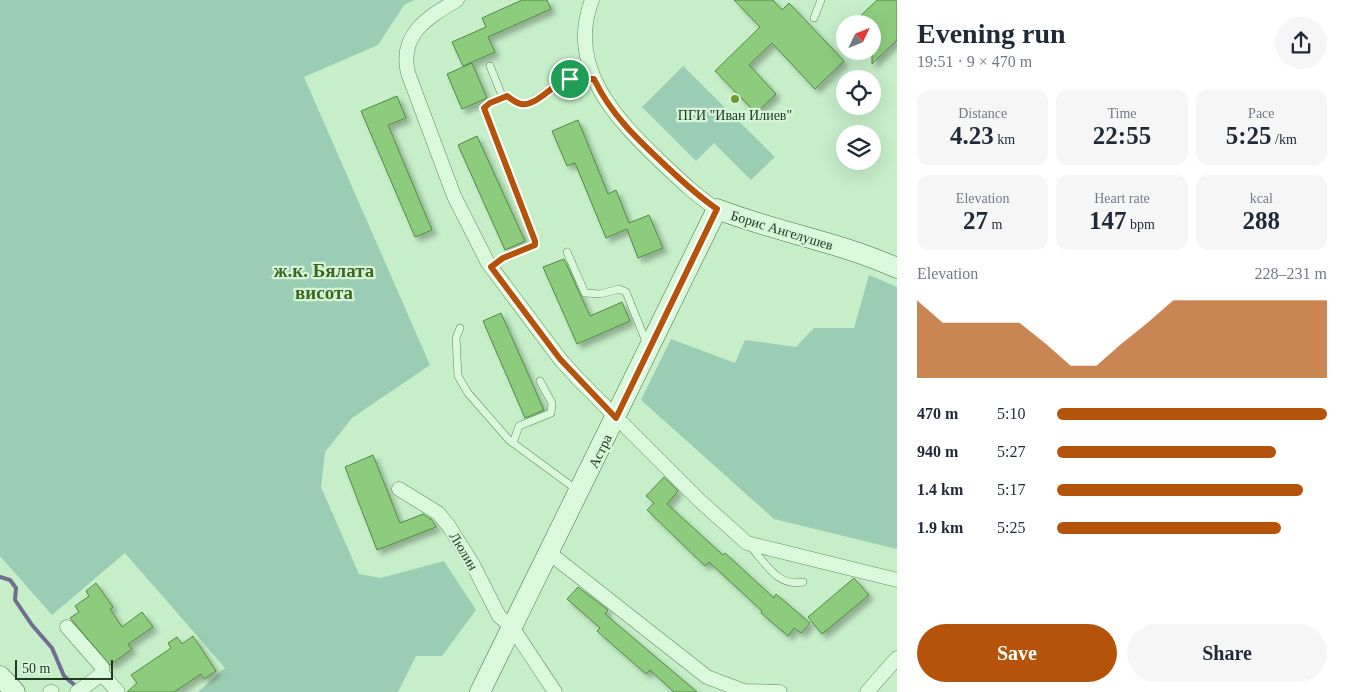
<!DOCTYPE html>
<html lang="en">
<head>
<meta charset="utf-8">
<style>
  :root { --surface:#fff; --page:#f6f6f7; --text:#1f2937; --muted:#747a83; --accent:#b45309 }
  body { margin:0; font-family:Georgia,serif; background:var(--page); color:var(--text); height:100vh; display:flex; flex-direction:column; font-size:19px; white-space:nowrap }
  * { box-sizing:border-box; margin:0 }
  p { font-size:16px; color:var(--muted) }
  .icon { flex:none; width:28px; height:28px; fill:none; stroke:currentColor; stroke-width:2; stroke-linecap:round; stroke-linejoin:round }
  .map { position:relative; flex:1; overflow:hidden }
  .drawer { display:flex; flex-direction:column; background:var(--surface); width:450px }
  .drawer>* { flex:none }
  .needle { width:32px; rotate:47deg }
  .controls { position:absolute; left:836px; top:15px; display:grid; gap:10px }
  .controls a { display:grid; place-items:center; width:45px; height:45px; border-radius:50%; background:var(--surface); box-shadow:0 5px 20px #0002; font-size:25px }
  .scale { position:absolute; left:15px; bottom:12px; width:98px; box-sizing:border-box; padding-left:5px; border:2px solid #233a20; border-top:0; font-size:14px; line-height:18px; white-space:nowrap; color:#233a20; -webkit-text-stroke:4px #d6f6d9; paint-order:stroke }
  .pin { position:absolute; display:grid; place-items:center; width:42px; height:42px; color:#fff; margin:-21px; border:2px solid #fff; border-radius:50%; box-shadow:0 1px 5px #0007 }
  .round { display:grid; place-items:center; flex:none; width:52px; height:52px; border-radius:26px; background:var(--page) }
  .head { display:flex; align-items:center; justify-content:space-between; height:85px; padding:0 20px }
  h1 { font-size:28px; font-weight:800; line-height:38px }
  .stats { display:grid; grid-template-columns:repeat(3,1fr); gap:8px; height:85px; padding:5px 20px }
  .stats div { display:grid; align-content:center; border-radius:12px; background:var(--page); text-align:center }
  .stats b { font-size:25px; font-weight:800 }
  .stats small { font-size:14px; font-weight:400 }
  .stats p { font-size:14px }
  .chart { height:140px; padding:10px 20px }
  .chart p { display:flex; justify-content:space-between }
  .chart svg { width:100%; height:90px; margin-top:5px; fill:var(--accent); opacity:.7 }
  .primary-button { display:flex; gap:10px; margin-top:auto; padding:10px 20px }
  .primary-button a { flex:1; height:58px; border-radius:30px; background:var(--accent); color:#fff; font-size:20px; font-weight:800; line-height:58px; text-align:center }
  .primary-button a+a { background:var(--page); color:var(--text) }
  ul { padding:0 20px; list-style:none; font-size:16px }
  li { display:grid; grid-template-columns:80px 60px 1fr; align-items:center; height:38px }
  li i { height:12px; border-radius:6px; background:var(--accent) }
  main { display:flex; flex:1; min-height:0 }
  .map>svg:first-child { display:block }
</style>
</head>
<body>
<main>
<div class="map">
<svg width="897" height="692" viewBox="0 0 897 692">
  <defs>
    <filter id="shadow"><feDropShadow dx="4.5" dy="4.5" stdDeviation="2.5" flood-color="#0004"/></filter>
  </defs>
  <rect width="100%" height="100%" fill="#c6eec9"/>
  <!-- grass -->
  <g fill="#9acdb3">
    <polygon points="0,0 414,0 404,5 378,45 304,77 430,365 352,418 325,452 321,487 359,574 381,578 444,561 476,610 442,656 416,656 398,692 198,692 225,668 125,553 52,615 0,556"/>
    <polygon points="683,66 775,157 751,180 714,143 696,161 642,107"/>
    <polygon points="869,275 897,287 897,549 774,519 641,400 671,339 735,363 745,340 796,347 814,328 854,328"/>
  </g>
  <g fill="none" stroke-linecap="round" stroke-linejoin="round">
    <!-- stream -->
    <polyline stroke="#726e91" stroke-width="4" points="0,577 10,580 16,588 15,600 32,625 52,648 64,676 78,688"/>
  </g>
  <!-- building -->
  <g fill="#8dcc7d" stroke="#528942" filter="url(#shadow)">
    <polygon points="522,0 547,0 551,9 488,37 495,52 463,66 452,42 486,27 482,18"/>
    <polygon points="734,0 773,0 782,10 789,3 844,61 815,89 772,43 749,65 776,94 756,113 715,71 760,27"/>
    <polygon points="877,0 897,0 897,40 872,64 872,24 852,24"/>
    <polygon points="472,63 487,98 462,109 447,74"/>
    <polygon points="397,96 406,118 388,125 432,230 415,237 361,111"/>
    <polygon points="578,120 608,194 616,190 629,223 649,215 663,248 638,258 627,229 606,238 575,163 567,166 552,131"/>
    <polygon points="477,136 525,241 505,250 458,145"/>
    <polygon points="564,259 590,316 622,302 630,321 577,344 543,267"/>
    <polygon points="501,313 544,410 525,418 483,321"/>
    <polygon points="373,455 400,523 423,514 432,520 436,527 377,550 345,467"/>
    <polygon points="664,477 678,491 667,504 723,555 725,553 774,598 776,594 810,623 801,633 794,628 788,636 761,613 762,611 709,562 705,566 647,510 654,503 646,496"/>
    <polygon points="854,578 869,595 822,634 808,617"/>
    <polygon points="96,583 113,607 110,609 122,627 142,612 153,627 128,644 132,649 110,665 70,618 79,612 75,606 89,596 86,591"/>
    <polygon points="578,587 608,610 605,614 697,692 674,692 650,670 646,674 597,631 600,628 567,599"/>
    <polygon points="193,636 216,671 204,679 201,674 174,692 127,692 137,683 131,675 171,648 168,643 177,637 182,644"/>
  </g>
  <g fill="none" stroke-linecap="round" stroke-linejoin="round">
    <!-- lane casing -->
    <g stroke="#608a5c" stroke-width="8">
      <g id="lane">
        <polyline points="814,18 821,0"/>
        <polyline points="490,66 503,98"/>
        <polyline points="567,252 585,293 600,294 619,289 626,292 647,344"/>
        <polyline points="491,267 503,258 535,245 535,241 484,108 490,103 507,96 518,104 528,104 563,80 594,79"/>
        <polyline points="460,328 456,338 458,376 468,393 509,440 577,490"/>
        <polyline points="513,443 519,426 551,413 552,403 540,381"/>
        <path d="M751 547C766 564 778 587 803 582"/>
      </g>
    </g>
    <!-- street casing -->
    <g stroke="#608a5c" stroke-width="15">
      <g id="street">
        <path d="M457 0C427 18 399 34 408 73L454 196 488 263 560 359 579 380 700 501 747 543 897 580"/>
        <path d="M592 0C566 67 616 119 661 162 679 179 696 196 717 209"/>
        <polyline points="399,489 438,513 448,525 472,563 499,616 512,627 555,692"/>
        <polyline points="548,552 707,677 744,691 780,692"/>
        <polyline points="67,627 102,667 102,674 118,692"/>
        <polyline points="50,692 52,692"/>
        <polyline points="77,692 102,674"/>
        <polyline points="867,692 897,658"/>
      </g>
    </g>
    <!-- secondary casing -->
    <g stroke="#456c3f" stroke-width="21">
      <g id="secondary">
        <polyline points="0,676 15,692"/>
        <path d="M480 692 717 209C776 232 840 242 897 268"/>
      </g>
    </g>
    <!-- lane -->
    <use href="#lane" stroke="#daf9dc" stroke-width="7"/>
    <!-- street -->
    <use href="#street" stroke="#daf9dc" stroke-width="14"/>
    <!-- secondary -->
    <use href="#secondary" stroke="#daf9dc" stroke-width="20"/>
  </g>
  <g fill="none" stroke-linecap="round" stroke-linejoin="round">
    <!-- route casing -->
    <g stroke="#fff" stroke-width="10">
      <path id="route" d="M570 79H594C611 115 638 140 667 167 683 182 699 197 717 209L616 418 560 359 491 267 503 258 535 245V241L484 108 490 103 507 96C511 99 516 103 521 104 537 107 553 82 570 79Z"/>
    </g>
    <!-- route -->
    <use href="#route" stroke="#b45309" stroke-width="6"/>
  </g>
  <!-- markers -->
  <circle fill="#71982c" stroke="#d6f6d9" stroke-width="2" cx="735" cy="99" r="5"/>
  <g text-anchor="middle" stroke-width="4.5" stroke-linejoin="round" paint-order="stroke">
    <!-- poi labels -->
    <g font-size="14" fill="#233a20" stroke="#d6f6d9">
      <text x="735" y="120">ПГИ "Иван Илиев"</text>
    </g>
    <!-- street labels -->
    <g font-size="14" fill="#233a20" stroke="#d6f6d9">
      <text transform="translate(782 230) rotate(17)" y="5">Борис Ангелушев</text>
      <text transform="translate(600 451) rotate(-64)" y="5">Астра</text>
      <text transform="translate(464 551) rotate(59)" y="5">Люлин</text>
    </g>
    <!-- district labels -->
    <g font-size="19" font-weight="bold" fill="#3d661f" stroke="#d6f6d9">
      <text x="324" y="277">ж.к. Бялата<tspan x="324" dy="22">висота</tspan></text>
    </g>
  </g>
</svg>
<div class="controls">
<a><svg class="needle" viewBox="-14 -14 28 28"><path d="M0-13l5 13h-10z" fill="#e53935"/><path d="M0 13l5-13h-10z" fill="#747a83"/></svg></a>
<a><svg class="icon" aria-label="locate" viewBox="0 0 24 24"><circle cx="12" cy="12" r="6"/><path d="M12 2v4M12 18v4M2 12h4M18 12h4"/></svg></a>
<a><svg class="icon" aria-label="layers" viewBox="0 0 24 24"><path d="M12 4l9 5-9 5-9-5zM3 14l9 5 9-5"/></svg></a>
</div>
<div class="scale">50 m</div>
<div class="pin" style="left:570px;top:79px;background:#1e9e55"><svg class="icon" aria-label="arrive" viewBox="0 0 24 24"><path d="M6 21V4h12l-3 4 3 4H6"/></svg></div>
</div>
<section class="drawer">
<div class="head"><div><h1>Evening run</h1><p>19:51 · 9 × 470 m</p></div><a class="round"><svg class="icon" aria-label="share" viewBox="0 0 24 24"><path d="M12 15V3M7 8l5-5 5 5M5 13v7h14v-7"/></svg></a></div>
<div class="stats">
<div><p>Distance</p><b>4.23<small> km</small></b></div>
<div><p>Time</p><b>22:55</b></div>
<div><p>Pace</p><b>5:25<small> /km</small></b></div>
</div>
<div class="stats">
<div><p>Elevation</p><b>27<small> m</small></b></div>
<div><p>Heart rate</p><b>147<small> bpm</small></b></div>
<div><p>kcal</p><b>288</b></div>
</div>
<div class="chart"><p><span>Elevation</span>228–231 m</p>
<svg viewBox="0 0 160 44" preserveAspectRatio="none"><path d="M0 44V6L10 17L20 17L30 17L40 17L50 27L60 38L70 38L80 27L90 17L100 6L110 6L120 6L130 6L140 6L150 6L160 6V44z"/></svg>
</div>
<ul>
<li><b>470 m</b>5:10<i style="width:100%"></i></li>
<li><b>940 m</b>5:27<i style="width:81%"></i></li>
<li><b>1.4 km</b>5:17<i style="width:91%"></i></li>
<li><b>1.9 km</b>5:25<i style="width:83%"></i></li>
</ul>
<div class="primary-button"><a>Save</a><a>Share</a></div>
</section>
</main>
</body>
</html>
